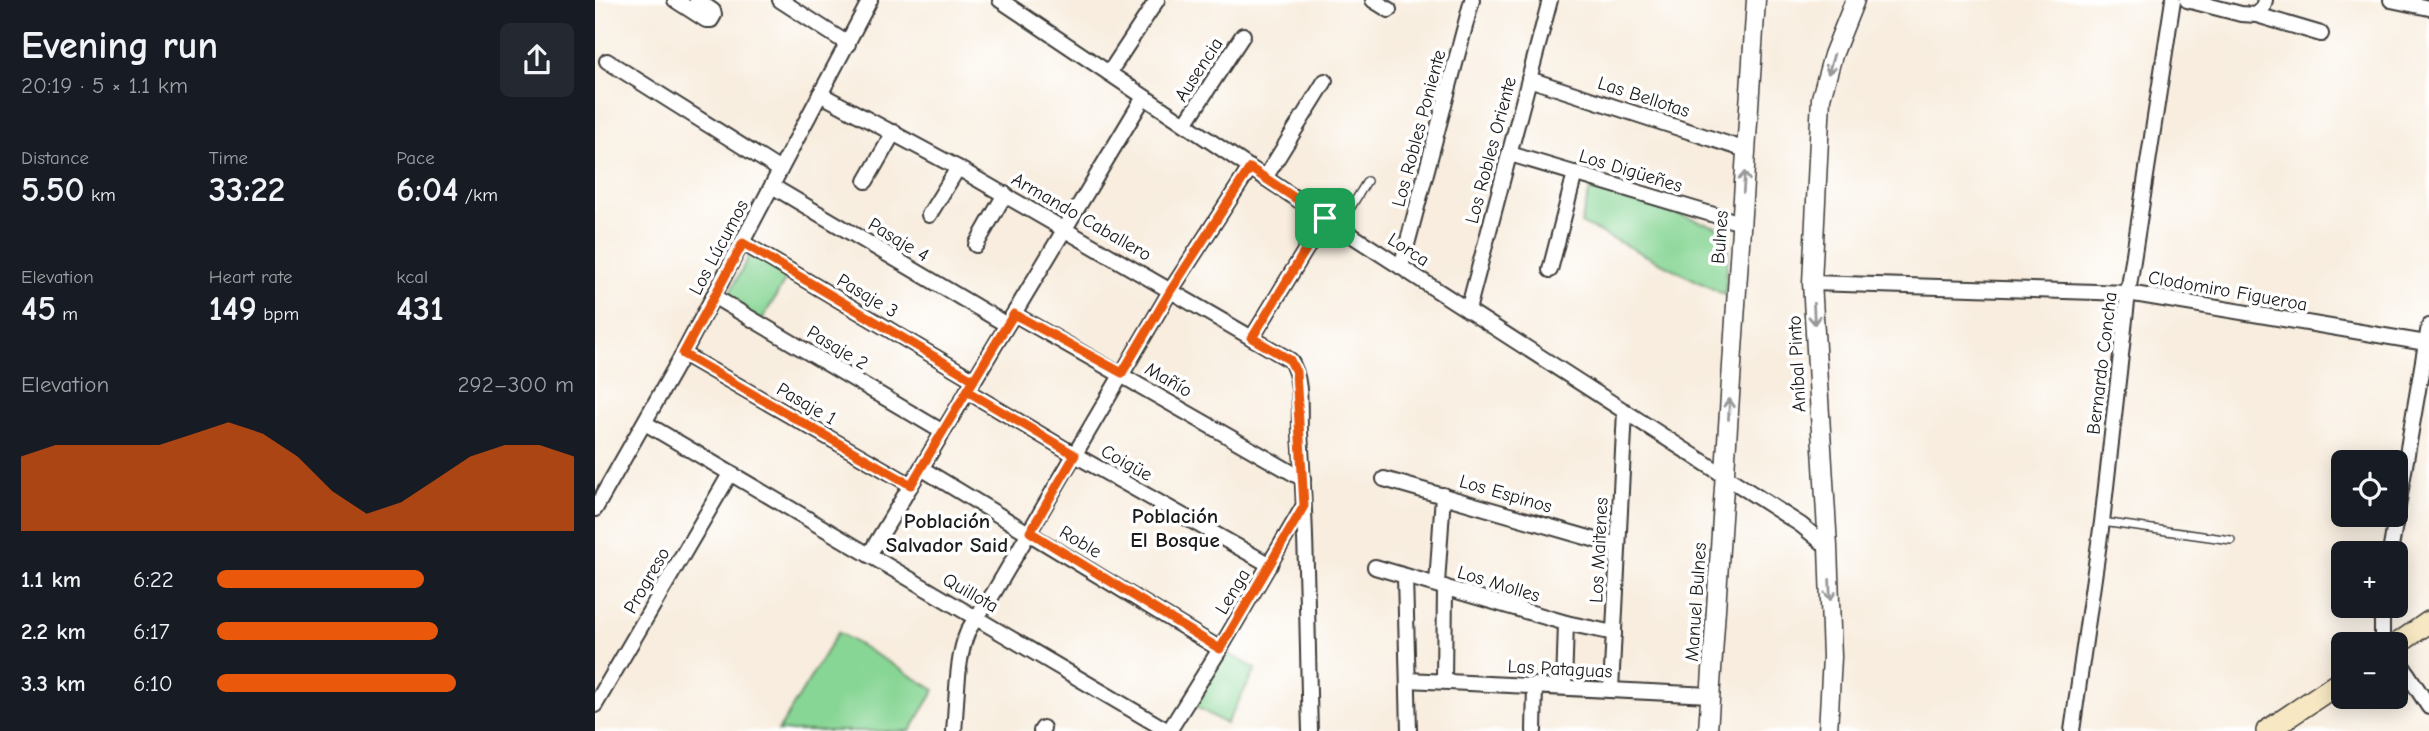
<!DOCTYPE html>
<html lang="en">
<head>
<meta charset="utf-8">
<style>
  :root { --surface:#171b24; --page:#242831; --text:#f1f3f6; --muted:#9ea1a6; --accent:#ea580c }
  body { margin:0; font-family:"Comic Neue",sans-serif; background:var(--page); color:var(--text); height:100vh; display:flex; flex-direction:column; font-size:26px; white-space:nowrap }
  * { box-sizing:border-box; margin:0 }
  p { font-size:23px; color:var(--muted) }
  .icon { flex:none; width:38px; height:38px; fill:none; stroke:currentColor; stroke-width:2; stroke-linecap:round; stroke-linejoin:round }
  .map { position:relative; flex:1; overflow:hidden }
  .panel { display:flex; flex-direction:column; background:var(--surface); width:595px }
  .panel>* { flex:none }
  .tools { position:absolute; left:1736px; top:450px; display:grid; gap:14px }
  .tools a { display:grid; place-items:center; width:77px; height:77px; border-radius:10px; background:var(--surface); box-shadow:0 4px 18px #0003; font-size:35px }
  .pin { position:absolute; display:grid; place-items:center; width:60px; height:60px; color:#fff; margin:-30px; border-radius:14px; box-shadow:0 4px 10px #0006 }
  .round { display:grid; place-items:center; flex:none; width:74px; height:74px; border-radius:10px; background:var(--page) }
  .headline { display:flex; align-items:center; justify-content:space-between; height:119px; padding:0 21px }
  h1 { font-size:38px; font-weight:700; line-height:52px }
  .stats { display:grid; grid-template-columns:repeat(3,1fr); gap:10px; height:119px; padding:7px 21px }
  .stats div { display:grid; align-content:center }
  .stats b { font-size:35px; font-weight:700 }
  .stats small { font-size:19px; font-weight:400 }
  .stats p { font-size:19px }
  .chart { height:196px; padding:14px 21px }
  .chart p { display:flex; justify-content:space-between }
  .chart svg { width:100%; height:126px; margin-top:7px; fill:var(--accent); opacity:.7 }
  ul { padding:0 21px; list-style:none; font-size:23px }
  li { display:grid; grid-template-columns:112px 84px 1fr; align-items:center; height:52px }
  li i { height:18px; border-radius:9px; background:var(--accent) }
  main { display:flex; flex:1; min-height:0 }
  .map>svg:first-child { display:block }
</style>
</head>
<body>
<main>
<section class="panel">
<div class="headline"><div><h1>Evening run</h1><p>20:19 · 5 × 1.1 km</p></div><a class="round"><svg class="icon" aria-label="share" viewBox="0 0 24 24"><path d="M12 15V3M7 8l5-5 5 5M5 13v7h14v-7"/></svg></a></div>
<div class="stats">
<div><p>Distance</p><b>5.50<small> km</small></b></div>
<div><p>Time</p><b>33:22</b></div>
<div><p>Pace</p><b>6:04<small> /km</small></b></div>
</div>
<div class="stats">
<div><p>Elevation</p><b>45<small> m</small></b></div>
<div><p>Heart rate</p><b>149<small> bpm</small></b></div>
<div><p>kcal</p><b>431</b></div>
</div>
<div class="chart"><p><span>Elevation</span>292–300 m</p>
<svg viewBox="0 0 160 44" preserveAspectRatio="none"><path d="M0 44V18L10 14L20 14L30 14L40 14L50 10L60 6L70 10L80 18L90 30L100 38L110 34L120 26L130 18L140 14L150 14L160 18V44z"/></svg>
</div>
<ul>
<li><b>1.1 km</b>6:22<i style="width:58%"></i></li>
<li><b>2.2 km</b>6:17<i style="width:62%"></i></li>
<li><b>3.3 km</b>6:10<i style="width:67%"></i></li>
</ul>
</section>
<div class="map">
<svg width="1834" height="731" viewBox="0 0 1834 731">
  <rect width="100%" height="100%" fill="#fff"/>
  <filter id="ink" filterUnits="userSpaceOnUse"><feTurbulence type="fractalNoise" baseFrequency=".0143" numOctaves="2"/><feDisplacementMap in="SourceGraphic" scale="14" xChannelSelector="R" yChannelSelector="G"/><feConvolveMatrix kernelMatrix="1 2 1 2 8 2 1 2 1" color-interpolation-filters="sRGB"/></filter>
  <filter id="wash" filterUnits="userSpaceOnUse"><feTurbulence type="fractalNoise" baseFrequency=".00686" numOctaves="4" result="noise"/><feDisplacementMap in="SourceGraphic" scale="28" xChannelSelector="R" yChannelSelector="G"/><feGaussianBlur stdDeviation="1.57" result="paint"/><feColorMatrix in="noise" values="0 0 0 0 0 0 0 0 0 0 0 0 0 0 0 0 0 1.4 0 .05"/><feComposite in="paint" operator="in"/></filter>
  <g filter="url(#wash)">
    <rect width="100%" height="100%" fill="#f8edde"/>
    <!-- green -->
    <g fill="#88d695" stroke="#527958" stroke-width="2">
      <polygon points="996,186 1128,229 1134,240 1130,295 986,223"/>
      <polygon points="156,252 193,275 166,322 131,300"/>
      <polygon points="243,632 340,690 315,731 183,731"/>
      <polygon points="625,649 661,669 631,724 597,704"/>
    </g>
  </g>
  <g filter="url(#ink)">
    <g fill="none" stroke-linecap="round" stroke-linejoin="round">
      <!-- service casing -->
      <g stroke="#3d3b39" stroke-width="10">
        <g id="service">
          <polyline points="744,227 772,181"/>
          <polyline points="1507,522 1636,540"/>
        </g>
      </g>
      <!-- minor casing -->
      <g stroke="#3d3b39" stroke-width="18">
        <g id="minor">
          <polyline points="80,0 111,20 116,20 119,15 118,11 102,0"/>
          <polyline points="185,0 253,44"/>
          <polyline points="405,0 730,218 1206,525 1233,547"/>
          <polyline points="778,0 794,10"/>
          <polyline points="1592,0 1646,14 1662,15 1726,34"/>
          <polyline points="1796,0 1834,8"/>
          <polyline points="1662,15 1668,7 1670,0"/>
          <polyline points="12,61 185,170"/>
          <polyline points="514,73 562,0"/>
          <polyline points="934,79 1151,150"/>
          <path d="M225 94 363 168 695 360C708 379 704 412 705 434 712 533 712 632 715 731"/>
          <polyline points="590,124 648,35"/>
          <polyline points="915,154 1146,223"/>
          <polyline points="670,178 730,81"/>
          <polyline points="271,181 299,132"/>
          <polyline points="177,186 412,325"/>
          <polyline points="334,215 363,168"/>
          <polyline points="148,243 379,380"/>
          <polyline points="381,245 410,194"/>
          <polyline points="806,267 877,0"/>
          <polyline points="955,270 980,173"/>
          <polyline points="1217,283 1533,293 1831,343"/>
          <polyline points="118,296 348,432"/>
          <polyline points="873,310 955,0"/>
          <polyline points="419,314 708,479"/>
          <polyline points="657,338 730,218"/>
          <polyline points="88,354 316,485"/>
          <polyline points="372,391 480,455 675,565"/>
          <polyline points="50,423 573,731"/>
          <polyline points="326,468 625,649"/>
          <polyline points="789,479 1022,546"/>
          <polyline points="0,509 88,354 275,0"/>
          <polyline points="1795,553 1834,326"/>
          <polyline points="274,555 549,97"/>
          <polyline points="780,567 971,623 1019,633"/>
          <polyline points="810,576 814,731"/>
          <polyline points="842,584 848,495"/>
          <polyline points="1787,644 1787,606"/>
          <polyline points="1801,656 1834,707"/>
          <polyline points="813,680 1115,695"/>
          <polyline points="849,681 850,587"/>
          <polyline points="969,687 971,623"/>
          <polyline points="1016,690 1030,411"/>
          <polyline points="0,705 135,474"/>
          <path d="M359 731C362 701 361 658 373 631 380 618 390 606 398 594L576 290 655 168"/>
          <polyline points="446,731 448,728"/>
          <polyline points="574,731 625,649 708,507"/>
          <polyline points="939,731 940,685"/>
          <polyline points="1477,731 1507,522 1533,293 1578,0"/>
        </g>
      </g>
      <!-- tertiary casing -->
      <g stroke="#3d3b39" stroke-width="21">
        <g id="tertiary">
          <polyline points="1113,731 1161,0"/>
          <polyline points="1233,731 1237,657 1233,547 1217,283 1226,98 1238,55 1260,0"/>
        </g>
      </g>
      <!-- secondary casing -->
      <g stroke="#3d3b39" stroke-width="24">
        <g id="secondary">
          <polyline points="1801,645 1834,622"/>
          <polyline points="1672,731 1748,680"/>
        </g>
      </g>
      <!-- service -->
      <use href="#service" stroke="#fff" stroke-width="7"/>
      <!-- minor -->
      <use href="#minor" stroke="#fff" stroke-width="14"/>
      <!-- tertiary -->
      <use href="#tertiary" stroke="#fff" stroke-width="18"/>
      <!-- secondary -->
      <use href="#secondary" stroke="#f7e8c3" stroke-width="21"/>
    </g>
    <!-- one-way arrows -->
    <defs><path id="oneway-shaft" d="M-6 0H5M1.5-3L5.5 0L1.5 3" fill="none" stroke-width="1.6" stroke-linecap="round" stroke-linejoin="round" transform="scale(1.75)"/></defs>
    <g stroke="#999">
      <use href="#oneway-shaft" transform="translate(1236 64) rotate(106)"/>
      <use href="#oneway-shaft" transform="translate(1149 182) rotate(-86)"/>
      <use href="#oneway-shaft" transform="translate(1219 314) rotate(87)"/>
      <use href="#oneway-shaft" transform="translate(1134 409) rotate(-87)"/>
      <use href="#oneway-shaft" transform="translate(1235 590) rotate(88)"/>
    </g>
  </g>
  <g fill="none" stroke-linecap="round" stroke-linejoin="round" filter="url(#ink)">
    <!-- route casing -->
    <g stroke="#fff" stroke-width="14">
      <path id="route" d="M730 218 655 168 576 290 527 373 419 314C403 339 388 365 372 391L316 485 88 354 148 243 379 380 372 391 480 455 435 532 625 649 709 506 701 372 695 360 657 338 730 218"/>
    </g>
    <!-- route -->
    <use href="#route" stroke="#ea580c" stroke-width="9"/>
  </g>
  <g text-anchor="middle" stroke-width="7" stroke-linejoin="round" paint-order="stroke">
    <!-- street labels -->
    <g font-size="19" fill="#1c1c1c" stroke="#fff">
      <text transform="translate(603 69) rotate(-57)" y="7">Ausencia</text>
      <text transform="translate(1049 96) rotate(18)" y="7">Las Bellotas</text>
      <text transform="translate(823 128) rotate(-75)" y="7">Los Robles Poniente</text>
      <text transform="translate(895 150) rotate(-75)" y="7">Los Robles Oriente</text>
      <text transform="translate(1036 170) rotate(17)" y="7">Los Digüeñes</text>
      <text transform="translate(487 216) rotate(30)" y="7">Armando Caballero</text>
      <text transform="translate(1124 237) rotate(-86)" y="7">Bulnes</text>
      <text transform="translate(304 239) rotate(31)" y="7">Pasaje 4</text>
      <text transform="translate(123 247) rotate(-62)" y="7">Los Lúcumos</text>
      <text transform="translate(814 249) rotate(33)" y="7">Lorca</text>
      <text transform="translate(1633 290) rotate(10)" y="7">Clodomiro Figueroa</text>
      <text transform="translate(273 295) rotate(31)" y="7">Pasaje 3</text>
      <text transform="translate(243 347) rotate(31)" y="7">Pasaje 2</text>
      <text transform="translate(1506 363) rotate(-83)" y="7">Bernardo Concha</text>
      <text transform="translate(1201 364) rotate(-93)" y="7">Aníbal Pinto</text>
      <text transform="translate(574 379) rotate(30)" y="7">Mañío</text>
      <text transform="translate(212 403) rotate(30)" y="7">Pasaje 1</text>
      <text transform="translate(532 462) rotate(29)" y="7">Coigüe</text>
      <text transform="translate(911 493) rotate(16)" y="7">Los Espinos</text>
      <text transform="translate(486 541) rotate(31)" y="7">Roble</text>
      <text transform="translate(1003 550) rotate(-87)" y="7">Los Maitenes</text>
      <text transform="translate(51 580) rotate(-60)" y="7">Progreso</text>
      <text transform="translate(904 583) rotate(17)" y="7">Los Molles</text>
      <text transform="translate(637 591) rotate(-59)" y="7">Lenga</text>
      <text transform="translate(376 592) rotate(30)" y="7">Quillota</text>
      <text transform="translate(1100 602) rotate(-86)" y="7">Manuel Bulnes</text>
      <text transform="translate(965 668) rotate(3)" y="7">Las Pataguas</text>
    </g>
    <!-- neighbourhood labels -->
    <g font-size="21" font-weight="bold" fill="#1c1c1c" stroke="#fff">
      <text x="580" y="523">Población<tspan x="580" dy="24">El Bosque</tspan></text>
      <text x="352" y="528">Población<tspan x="352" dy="24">Salvador Said</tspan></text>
    </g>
  </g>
</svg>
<div class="tools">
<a><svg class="icon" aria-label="locate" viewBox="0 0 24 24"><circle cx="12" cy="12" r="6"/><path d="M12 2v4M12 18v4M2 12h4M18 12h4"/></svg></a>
<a>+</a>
<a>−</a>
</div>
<div class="pin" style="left:730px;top:218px;background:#1e9e55"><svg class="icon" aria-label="arrive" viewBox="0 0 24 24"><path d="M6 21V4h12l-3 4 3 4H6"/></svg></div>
</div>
</main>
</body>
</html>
